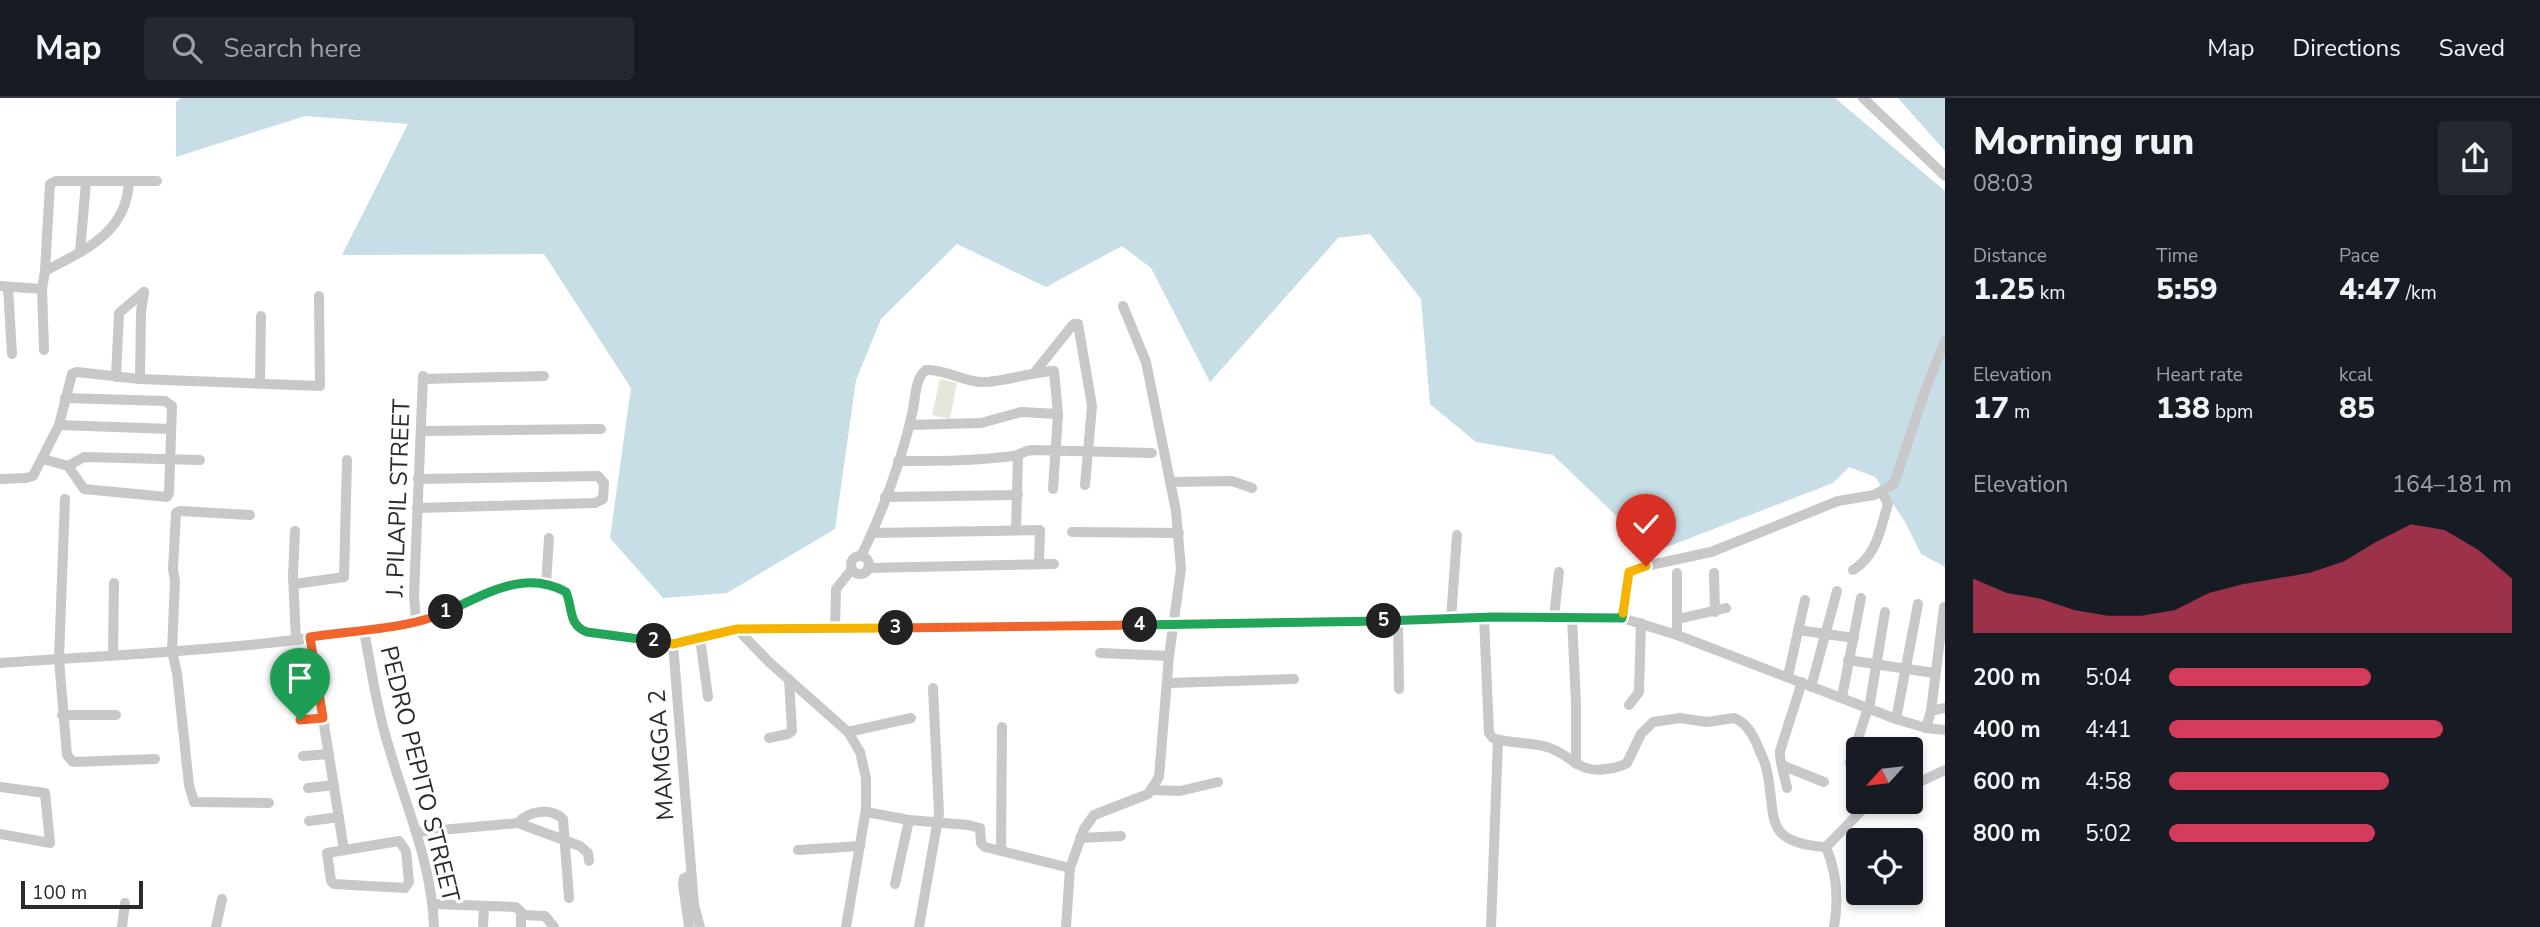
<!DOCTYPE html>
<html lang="en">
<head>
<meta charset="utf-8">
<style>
  :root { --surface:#171b24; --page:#242831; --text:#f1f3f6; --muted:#9ea1a6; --line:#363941; --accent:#d33d5b }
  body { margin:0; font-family:"Nunito Sans",sans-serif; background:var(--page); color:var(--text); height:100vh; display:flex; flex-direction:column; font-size:26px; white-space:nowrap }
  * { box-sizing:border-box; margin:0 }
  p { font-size:23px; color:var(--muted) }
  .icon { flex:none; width:38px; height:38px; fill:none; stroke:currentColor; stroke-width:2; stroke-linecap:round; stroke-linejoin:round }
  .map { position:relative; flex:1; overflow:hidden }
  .sheet { display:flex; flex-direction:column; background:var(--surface); width:595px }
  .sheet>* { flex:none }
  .needle { width:46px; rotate:243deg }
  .controls { position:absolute; left:1846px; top:639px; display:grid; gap:14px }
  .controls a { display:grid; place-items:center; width:77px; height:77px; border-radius:7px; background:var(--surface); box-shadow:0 4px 10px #0003; font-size:35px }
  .scale { position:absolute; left:21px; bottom:18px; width:122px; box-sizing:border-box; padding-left:7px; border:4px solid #2b2b2b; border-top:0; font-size:19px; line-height:24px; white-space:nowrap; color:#2b2b2b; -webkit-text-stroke:5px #fff; paint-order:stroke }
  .pin { position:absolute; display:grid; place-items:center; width:60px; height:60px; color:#fff; margin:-72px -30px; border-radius:50% 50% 50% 0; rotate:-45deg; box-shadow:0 0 7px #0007 }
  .pin .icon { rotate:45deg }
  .km { position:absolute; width:35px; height:35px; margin:-18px; border-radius:50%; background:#222; color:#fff; font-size:19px; line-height:35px; text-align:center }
  .round { display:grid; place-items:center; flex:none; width:74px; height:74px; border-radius:7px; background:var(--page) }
  .headline { display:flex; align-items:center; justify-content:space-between; height:119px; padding:0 28px }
  h1 { font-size:38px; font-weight:800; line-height:52px }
  .metrics { display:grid; grid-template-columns:repeat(3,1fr); gap:10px; height:119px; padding:7px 28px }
  .metrics div { display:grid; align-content:center }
  .metrics b { font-size:30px; font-weight:800 }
  .metrics small { font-size:19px; font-weight:400 }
  .metrics p { font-size:19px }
  .chart { height:196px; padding:14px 28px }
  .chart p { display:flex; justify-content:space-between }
  .chart svg { width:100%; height:126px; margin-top:7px; fill:var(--accent); opacity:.7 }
  ul { padding:0 28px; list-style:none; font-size:23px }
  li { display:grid; grid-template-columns:112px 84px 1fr; align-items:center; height:52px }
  li i { height:18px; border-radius:9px; background:var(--accent) }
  header { display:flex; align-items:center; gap:42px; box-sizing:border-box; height:98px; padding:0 35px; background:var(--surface); border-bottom:2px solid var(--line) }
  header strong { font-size:33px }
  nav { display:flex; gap:38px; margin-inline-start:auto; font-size:24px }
  .search { width:490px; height:63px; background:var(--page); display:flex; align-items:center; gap:18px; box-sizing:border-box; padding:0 24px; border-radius:7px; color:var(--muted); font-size:26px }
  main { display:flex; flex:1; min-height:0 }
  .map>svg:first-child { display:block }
</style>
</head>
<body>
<header>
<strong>Map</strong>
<div class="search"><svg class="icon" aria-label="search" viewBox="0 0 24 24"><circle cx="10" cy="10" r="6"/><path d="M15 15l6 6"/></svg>Search here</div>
<nav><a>Map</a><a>Directions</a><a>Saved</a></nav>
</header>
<main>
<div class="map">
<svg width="1945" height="829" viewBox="0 0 1945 829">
  <rect width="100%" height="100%" fill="#fff"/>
  <!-- green -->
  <polygon fill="#e3e8da" points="940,281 957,285 950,321 932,317"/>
  <!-- water -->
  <g fill="#c7dee6">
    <polygon points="181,0 1835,0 1945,93 1945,469 1921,456 1904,422 1875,379 1849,369 1833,385 1654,454 1553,357 1476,344 1430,306 1421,201 1370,136 1338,140 1210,284 1151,170 1122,148 1046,189 957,146 881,221 856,282 835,431 727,495 663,500 610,440 631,290 544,156 342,157 408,26 305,18 176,59 176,4"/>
    <polygon points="1898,0 1945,0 1945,53"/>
  </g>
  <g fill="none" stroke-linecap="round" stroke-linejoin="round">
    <!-- minor -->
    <g stroke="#c8c8c8" stroke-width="10">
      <polyline points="1863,0 1945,78"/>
      <polyline points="80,154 86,84"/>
      <path d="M45 173C85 152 127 135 129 83"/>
      <polyline points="0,188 42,191"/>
      <polyline points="8,189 12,256"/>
      <polyline points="44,252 42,191 45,173 50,86 56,83 157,83"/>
      <polyline points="1035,274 1071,229 1074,226 1078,226 1092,308 1085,387"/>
      <polyline points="116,279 119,215 144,194"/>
      <polyline points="140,281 141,214 144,194"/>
      <polyline points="423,281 544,278"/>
      <polyline points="260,285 261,218"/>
      <polyline points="65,300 165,303 172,308 169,395 167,399 84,391 68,368"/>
      <polyline points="59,327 171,331"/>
      <polyline points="910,327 981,325 1021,314 1058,316"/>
      <polyline points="422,333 601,331"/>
      <polyline points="43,361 68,368 84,359 200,362"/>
      <path d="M898 363C936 363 974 363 1013 358 1020 357 1023 353 1032 352L1152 355"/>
      <polyline points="0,381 26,380 33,378 59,327 72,276 77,274 140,281 320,288 319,198"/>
      <polyline points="1170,384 1232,383 1252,390"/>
      <polyline points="885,399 1018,397"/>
      <polyline points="65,401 59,561 67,657 73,664 155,661"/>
      <polyline points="417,410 595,405 603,401 604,385 598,378 418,381"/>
      <polyline points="250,417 180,413 176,415 173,471 175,483 172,553 177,575 189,687 194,704 269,705"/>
      <polyline points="1016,431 1018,358"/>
      <polyline points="295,433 293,478 296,542"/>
      <polyline points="1072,434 1179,435"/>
      <polyline points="872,435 1040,432 1039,466"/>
      <path d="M861 458C882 416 903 358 913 312 915 300 916 278 926 272 945 271 962 283 981 284 1000 285 1031 274 1054 273L1058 316 1053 391"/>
      <circle cx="860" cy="467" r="9"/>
      <polyline points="868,470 1054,466"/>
      <path d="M1853 472C1877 457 1880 432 1888 406L1882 394"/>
      <polyline points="1714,475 1715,514"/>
      <polyline points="295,486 344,479 347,362"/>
      <polyline points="546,486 549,440"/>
      <path d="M1484 519 1489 635 1493 640C1510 646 1529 644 1547 649 1571 656 1578 676 1606 671 1614 670 1621 669 1627 665L1641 636 1653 624 1680 620 1707 624 1734 620C1745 624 1751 633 1756 644 1759 652 1764 661 1766 669 1778 716 1759 745 1826 749L1863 711 1878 704"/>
      <polyline points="1554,519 1559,474"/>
      <polyline points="1572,519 1576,605 1576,666"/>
      <polyline points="1622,520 1629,474 1632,471 1711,454 1838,403 1874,397 1894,386 1926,290 1945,243"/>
      <polyline points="1451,521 1457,437"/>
      <polyline points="1678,521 1726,510"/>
      <polyline points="416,522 414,497 423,278"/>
      <polyline points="1398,523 1399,591"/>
      <polyline points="737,531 769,564 848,634 860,654 866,680 866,711 846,829"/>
      <polyline points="835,531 836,491 852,471"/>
      <path d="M364 532C371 571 378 616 390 653 407 711 432 767 434 829"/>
      <polyline points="1798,532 1854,540"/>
      <polyline points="1677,537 1677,475"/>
      <polyline points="310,539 344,752"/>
      <polyline points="700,540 708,599"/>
      <polyline points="673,546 694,807 700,829"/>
      <polyline points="1100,555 1169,558"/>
      <polyline points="113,557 114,485"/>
      <polyline points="1848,562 1934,575"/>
      <path d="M0 565C142 555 287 550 427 521 478 510 508 463 567 494L571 519 582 532 673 546 737 531 1049 529 1550 518 1622 520 1677 537 1896 621 1926 630 1945 632"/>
      <polyline points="1788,578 1805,502"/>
      <polyline points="298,584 317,582"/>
      <polyline points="1169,585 1294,581"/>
      <polyline points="1811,589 1837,493"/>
      <polyline points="1842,599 1861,500"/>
      <polyline points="1629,607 1639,594 1641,525"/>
      <polyline points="1869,611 1885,514"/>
      <polyline points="1931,613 1945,610"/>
      <polyline points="62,617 116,617"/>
      <polyline points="1896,621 1918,506"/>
      <polyline points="300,622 323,620"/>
      <polyline points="1926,630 1931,613 1944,509"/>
      <polyline points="848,634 911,620"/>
      <polyline points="769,640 788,636 792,633 789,581"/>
      <polyline points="303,658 329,656"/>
      <polyline points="1850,665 1868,610"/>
      <polyline points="1784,668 1824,684"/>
      <polyline points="1911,688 1945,672"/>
      <polyline points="0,689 45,695 50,745 0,736"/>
      <polyline points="308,690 334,687"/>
      <path d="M1787 690C1785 679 1779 663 1780 653L1802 584"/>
      <polyline points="1152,692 1180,693 1218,684"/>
      <polyline points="866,714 909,722 968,727 980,730 981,745 985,749 1070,770"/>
      <polyline points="309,723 339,719"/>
      <path d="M518 725C528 713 551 709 563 721L569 800"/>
      <polyline points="418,734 518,725 580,748 588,755 589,763"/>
      <polyline points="1080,740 1121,738"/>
      <polygon points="399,743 406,753 409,784 405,790 334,786 331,783 327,755"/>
      <path d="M1826 749C1837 775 1839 801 1834 829"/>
      <polyline points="798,752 860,748"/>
      <polyline points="1001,753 1002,629"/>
      <polyline points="895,786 909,722"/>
      <polyline points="433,806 516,809 521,814 521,829"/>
      <polyline points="522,817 545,818 554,829"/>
      <polyline points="122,829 125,805"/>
      <polyline points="216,829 222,801"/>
      <polyline points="483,829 484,809"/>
      <polyline points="689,829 683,786 684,780 691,777"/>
      <polyline points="919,829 939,715 933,590"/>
      <polyline points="1066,829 1070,770 1084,731 1094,717 1148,696 1159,679 1169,558 1181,471 1176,413 1146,264 1123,208"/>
      <polyline points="1491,829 1498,642"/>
    </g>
  </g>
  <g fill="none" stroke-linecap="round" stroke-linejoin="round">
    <!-- split-1 casing -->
    <g stroke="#fff" stroke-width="14">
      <path id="split-1" d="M300 622 323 620 310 539C353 532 406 532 446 514"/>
    </g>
    <!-- split-2 casing -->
    <g stroke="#fff" stroke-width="14">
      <path id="split-2" d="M446 514C486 496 524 471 566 494 573 510 568 527 587 534L654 543"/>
    </g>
    <!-- split-3 casing -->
    <g stroke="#fff" stroke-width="14">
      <polyline id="split-3" points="654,543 673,546 737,531 896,530"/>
    </g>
    <!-- split-4 casing -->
    <g stroke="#fff" stroke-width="14">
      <polyline id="split-4" points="896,530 1140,527"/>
    </g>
    <!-- split-5 casing -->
    <g stroke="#fff" stroke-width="14">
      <polyline id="split-5" points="1140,527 1384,523"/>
    </g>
    <!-- split-6 casing -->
    <g stroke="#fff" stroke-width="14">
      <polyline id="split-6" points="1384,523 1493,519 1622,520 1623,515"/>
    </g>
    <!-- split-7 casing -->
    <g stroke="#fff" stroke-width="14">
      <polyline id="split-7" points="1623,515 1629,474 1646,468"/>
    </g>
    <!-- split-1 -->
    <use href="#split-1" stroke="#f0652b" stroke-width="9"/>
    <!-- split-2 -->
    <use href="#split-2" stroke="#22a559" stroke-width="9"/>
    <!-- split-3 -->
    <use href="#split-3" stroke="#f5b400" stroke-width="9"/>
    <!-- split-4 -->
    <use href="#split-4" stroke="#f0652b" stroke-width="9"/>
    <!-- split-5 -->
    <use href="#split-5" stroke="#22a559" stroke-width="9"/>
    <!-- split-6 -->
    <use href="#split-6" stroke="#22a559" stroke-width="9"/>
    <!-- split-7 -->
    <use href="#split-7" stroke="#f5b400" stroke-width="9"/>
  </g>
  <g text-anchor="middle" stroke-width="7" stroke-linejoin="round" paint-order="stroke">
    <!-- street labels -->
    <g font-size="24" fill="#2b2b2b" stroke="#fff">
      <text transform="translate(398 400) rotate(-88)" y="8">J. PILAPIL STREET</text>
      <text transform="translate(661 657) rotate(-94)" y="8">MAMGGA 2</text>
      <text transform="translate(420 676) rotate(76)" y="8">PEDRO PEPITO STREET</text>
    </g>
  </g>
</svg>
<div class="controls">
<a><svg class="needle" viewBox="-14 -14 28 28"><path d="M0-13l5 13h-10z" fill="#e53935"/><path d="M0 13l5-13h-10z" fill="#9ea1a6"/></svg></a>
<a><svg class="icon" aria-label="locate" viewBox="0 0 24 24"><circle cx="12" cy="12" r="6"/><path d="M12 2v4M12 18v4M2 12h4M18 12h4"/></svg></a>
</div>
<div class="scale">100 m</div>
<div class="pin" style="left:300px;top:622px;background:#1e9e55"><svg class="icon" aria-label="arrive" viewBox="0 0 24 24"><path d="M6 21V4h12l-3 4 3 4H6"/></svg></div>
<div class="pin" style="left:1646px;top:468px;background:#d93025"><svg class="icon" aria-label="check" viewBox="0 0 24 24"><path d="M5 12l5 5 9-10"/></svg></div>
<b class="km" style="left:446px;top:514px">1</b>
<b class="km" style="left:654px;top:543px">2</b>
<b class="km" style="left:896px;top:530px">3</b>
<b class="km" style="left:1140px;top:527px">4</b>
<b class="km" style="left:1384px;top:523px">5</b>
</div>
<section class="sheet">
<div class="headline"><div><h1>Morning run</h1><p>08:03</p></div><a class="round"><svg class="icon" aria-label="share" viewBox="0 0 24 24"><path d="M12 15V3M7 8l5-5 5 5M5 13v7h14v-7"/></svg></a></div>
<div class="metrics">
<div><p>Distance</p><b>1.25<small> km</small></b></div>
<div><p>Time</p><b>5:59</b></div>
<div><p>Pace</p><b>4:47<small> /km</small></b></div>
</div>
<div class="metrics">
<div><p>Elevation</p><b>17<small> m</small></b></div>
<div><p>Heart rate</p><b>138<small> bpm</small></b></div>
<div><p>kcal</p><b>85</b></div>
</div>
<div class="chart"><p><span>Elevation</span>164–181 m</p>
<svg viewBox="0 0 160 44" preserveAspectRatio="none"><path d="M0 44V25L10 30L20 32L30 36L40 38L50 38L60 36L70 30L80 27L90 25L100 23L110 19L120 12L130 6L140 8L150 15L160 25V44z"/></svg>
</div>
<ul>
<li><b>200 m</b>5:04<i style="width:59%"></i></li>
<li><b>400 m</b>4:41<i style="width:80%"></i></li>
<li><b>600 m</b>4:58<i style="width:64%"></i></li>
<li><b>800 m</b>5:02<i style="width:60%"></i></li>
</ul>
</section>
</main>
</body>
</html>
